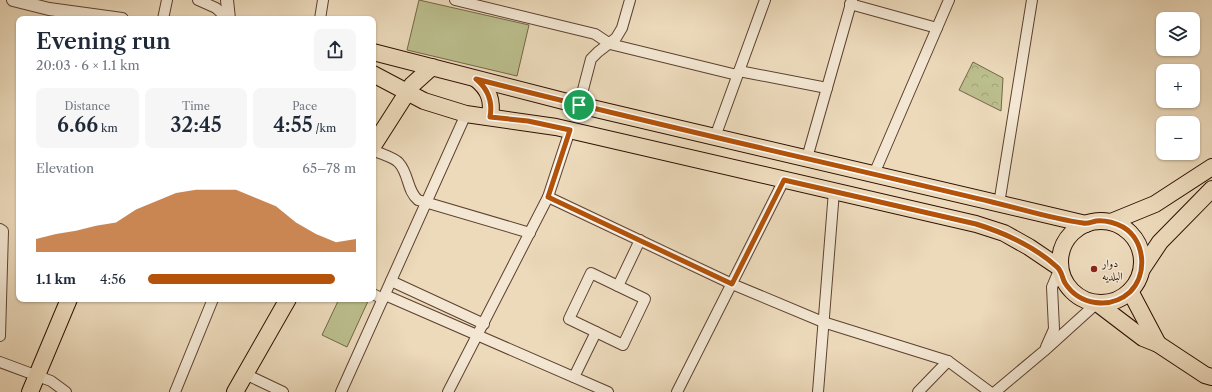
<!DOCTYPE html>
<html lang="en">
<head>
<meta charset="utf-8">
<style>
  :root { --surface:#fff; --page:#f6f6f7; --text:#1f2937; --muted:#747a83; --accent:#b45309 }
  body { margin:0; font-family:"Libre Caslon Text",Amiri,serif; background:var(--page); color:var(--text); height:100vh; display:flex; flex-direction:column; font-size:15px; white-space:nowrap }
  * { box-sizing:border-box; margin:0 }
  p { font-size:13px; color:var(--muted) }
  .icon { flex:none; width:22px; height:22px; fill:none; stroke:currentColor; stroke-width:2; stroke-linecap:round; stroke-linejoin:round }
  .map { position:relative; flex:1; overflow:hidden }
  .sheet { position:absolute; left:16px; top:16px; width:360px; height:286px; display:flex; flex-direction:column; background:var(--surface); border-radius:8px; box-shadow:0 1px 3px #0004 }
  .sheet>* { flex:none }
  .buttons { position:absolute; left:1156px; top:12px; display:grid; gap:8px }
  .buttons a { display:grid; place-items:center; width:44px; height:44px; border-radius:8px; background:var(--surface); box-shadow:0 1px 3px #0004; font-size:20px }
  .pin { position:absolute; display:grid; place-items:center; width:34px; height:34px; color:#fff; margin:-17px; border:2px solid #fff; border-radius:50%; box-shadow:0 1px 4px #0007 }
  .round { display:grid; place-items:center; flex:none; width:42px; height:42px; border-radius:8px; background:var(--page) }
  .head { display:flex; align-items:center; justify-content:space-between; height:68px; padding:0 20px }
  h1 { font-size:22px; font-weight:600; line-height:30px }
  .figures { display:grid; grid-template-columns:repeat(3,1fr); gap:6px; height:68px; padding:4px 20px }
  .figures div { display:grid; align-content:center; border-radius:8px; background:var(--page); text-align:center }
  .figures b { font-size:20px; font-weight:600 }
  .figures small { font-size:11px; font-weight:400 }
  .figures p { font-size:11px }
  .chart { height:112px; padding:8px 20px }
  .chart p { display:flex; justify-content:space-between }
  .chart svg { width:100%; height:72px; margin-top:4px; fill:var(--accent); opacity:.7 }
  ul { padding:0 20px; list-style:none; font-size:13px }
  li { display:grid; grid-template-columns:64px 48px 1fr; align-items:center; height:30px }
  li i { height:10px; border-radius:5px; background:var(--accent) }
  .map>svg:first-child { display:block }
</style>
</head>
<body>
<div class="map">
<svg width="1212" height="392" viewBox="0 0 1212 392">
  <defs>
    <pattern id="forest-crowns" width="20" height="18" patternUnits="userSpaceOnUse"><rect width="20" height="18" fill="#bbbe8d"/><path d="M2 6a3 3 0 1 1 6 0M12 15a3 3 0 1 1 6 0" fill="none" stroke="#a1a278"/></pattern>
  </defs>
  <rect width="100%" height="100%" fill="#ecdabb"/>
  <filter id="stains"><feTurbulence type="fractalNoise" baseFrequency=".005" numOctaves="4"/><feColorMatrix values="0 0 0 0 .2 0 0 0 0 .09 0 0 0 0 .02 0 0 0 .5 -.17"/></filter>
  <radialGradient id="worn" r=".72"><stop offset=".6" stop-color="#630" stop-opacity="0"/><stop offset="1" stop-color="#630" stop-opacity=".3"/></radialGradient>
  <!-- forest -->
  <polygon fill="url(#forest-crowns)" stroke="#746647" points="973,62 1003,78 1001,111 959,90"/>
  <!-- green -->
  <g fill="#bbbe8d" stroke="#746647">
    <polygon points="419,0 529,25 517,76 407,50"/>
    <polygon points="339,299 369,299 347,347 322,335"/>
  </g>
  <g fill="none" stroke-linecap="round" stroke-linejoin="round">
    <!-- minor casing -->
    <g stroke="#5e4130" stroke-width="12">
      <g id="minor">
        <polyline points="198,0 216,8 228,19"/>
        <polyline points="455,0 595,34 610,44 737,75"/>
        <polyline points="850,4 937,28"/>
        <polyline points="163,19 167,0"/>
        <polyline points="320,19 323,0"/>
        <polyline points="739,71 827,88"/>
        <polyline points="579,105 591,59 598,52 616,38 622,28 630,0"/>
        <polyline points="715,137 765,0"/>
        <path d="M373 150C380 154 394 157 399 163 409 174 407 191 418 200L530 233"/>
        <polyline points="807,158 852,0"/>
        <polyline points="874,174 949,0"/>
        <polyline points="548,197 732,284 823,322 948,361 990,392"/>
        <polyline points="999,204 1032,0"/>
        <polyline points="0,229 3,231 0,336"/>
        <polygon points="591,273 645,299 623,345 569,319"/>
        <polyline points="391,281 484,324"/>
        <polyline points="618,286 640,240"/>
        <polyline points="373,294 383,299"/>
        <polyline points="385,295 608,392"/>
        <polyline points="1046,347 1054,329 1052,287 1060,268"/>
        <polyline points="0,362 51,381 66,392"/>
        <polyline points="245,374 283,392"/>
        <polyline points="574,377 596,332"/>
        <polyline points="175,392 213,299"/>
        <polyline points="341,392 466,114"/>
        <polyline points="448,392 548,197 570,130"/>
        <polyline points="677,392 784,180"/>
        <polyline points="818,392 834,191"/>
        <polyline points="918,392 948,361"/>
        <polyline points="995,392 1044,351 1097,303"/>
      </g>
    </g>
    <!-- tertiary casing -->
    <g stroke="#5e4130" stroke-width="14">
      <g id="tertiary">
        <polyline points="13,0 49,9 122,19"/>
        <polyline points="227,0 229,19"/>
      </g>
    </g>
    <!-- primary casing -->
    <g stroke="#2e0e01" stroke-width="18">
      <g id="primary">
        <polyline points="373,52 579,105 1086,224"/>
        <polyline points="373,74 424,101 466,114 556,127 976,224 1004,233 1029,247 1060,268"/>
        <path d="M476 79C489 89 493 101 490 117"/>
        <polyline points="373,146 412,85 432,67"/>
        <circle cx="1101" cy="262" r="41"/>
        <polyline points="1111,222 1155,204 1212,167"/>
        <polyline points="1142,269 1160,242 1212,189"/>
        <polyline points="1130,291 1158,344"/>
        <polyline points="1097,303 1143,338 1158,344 1205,375 1212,377"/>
        <polyline points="30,392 69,299"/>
        <polyline points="235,392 288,299"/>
      </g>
    </g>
    <!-- minor -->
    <use href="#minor" stroke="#f3e7d3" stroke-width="10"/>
    <!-- tertiary -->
    <use href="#tertiary" stroke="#f3e7d3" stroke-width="12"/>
    <!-- primary -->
    <use href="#primary" stroke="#ecdabb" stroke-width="16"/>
  </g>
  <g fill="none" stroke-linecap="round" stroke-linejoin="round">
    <!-- route casing -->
    <g stroke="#fff" stroke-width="8">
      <path id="route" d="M476 79C647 123 820 161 992 202 1022 209 1052 219 1083 223 1088 224 1091 222 1096 221 1106 220 1115 223 1123 227 1145 240 1148 274 1130 292 1110 310 1079 305 1065 283 1062 278 1062 271 1057 267 1034 246 1005 233 976 224L784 180 732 284 548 197 570 130 528 121 490 117C493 101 488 89 476 79Z"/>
    </g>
    <!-- route -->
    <use href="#route" stroke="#b45309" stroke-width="5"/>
  </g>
  <!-- markers -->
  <circle fill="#8f2418" stroke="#f3e7d3" stroke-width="1.5" cx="1094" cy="269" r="4"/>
  <g text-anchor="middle" stroke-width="3" stroke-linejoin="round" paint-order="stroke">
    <!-- poi labels -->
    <g font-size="11" fill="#2e0e01" stroke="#f3e7d3" text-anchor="start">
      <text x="1102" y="267">دوار<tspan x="1102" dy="13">البلديه</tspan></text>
    </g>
  </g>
  <rect width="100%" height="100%" filter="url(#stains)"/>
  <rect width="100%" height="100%" fill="url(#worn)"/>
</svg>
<div class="buttons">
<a><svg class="icon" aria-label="layers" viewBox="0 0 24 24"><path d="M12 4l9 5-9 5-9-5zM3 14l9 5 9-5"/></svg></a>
<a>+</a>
<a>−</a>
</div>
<div class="pin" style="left:579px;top:105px;background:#1e9e55"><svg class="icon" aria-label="arrive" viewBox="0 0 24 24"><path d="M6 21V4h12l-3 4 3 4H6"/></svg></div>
<section class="sheet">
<div class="head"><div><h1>Evening run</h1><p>20:03 · 6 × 1.1 km</p></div><a class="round"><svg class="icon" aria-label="share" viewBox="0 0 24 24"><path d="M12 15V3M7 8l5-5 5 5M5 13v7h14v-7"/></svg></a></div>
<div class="figures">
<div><p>Distance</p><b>6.66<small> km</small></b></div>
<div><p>Time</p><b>32:45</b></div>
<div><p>Pace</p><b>4:55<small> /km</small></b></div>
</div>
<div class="chart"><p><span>Elevation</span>65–78 m</p>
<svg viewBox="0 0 160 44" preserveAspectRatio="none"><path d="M0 44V36L10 33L20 31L30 28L40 26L50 18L60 13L70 8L80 6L90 6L100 6L110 11L120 16L130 26L140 33L150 38L160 36V44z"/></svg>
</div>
<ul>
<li><b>1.1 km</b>4:56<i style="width:90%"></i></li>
</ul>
</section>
</div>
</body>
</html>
